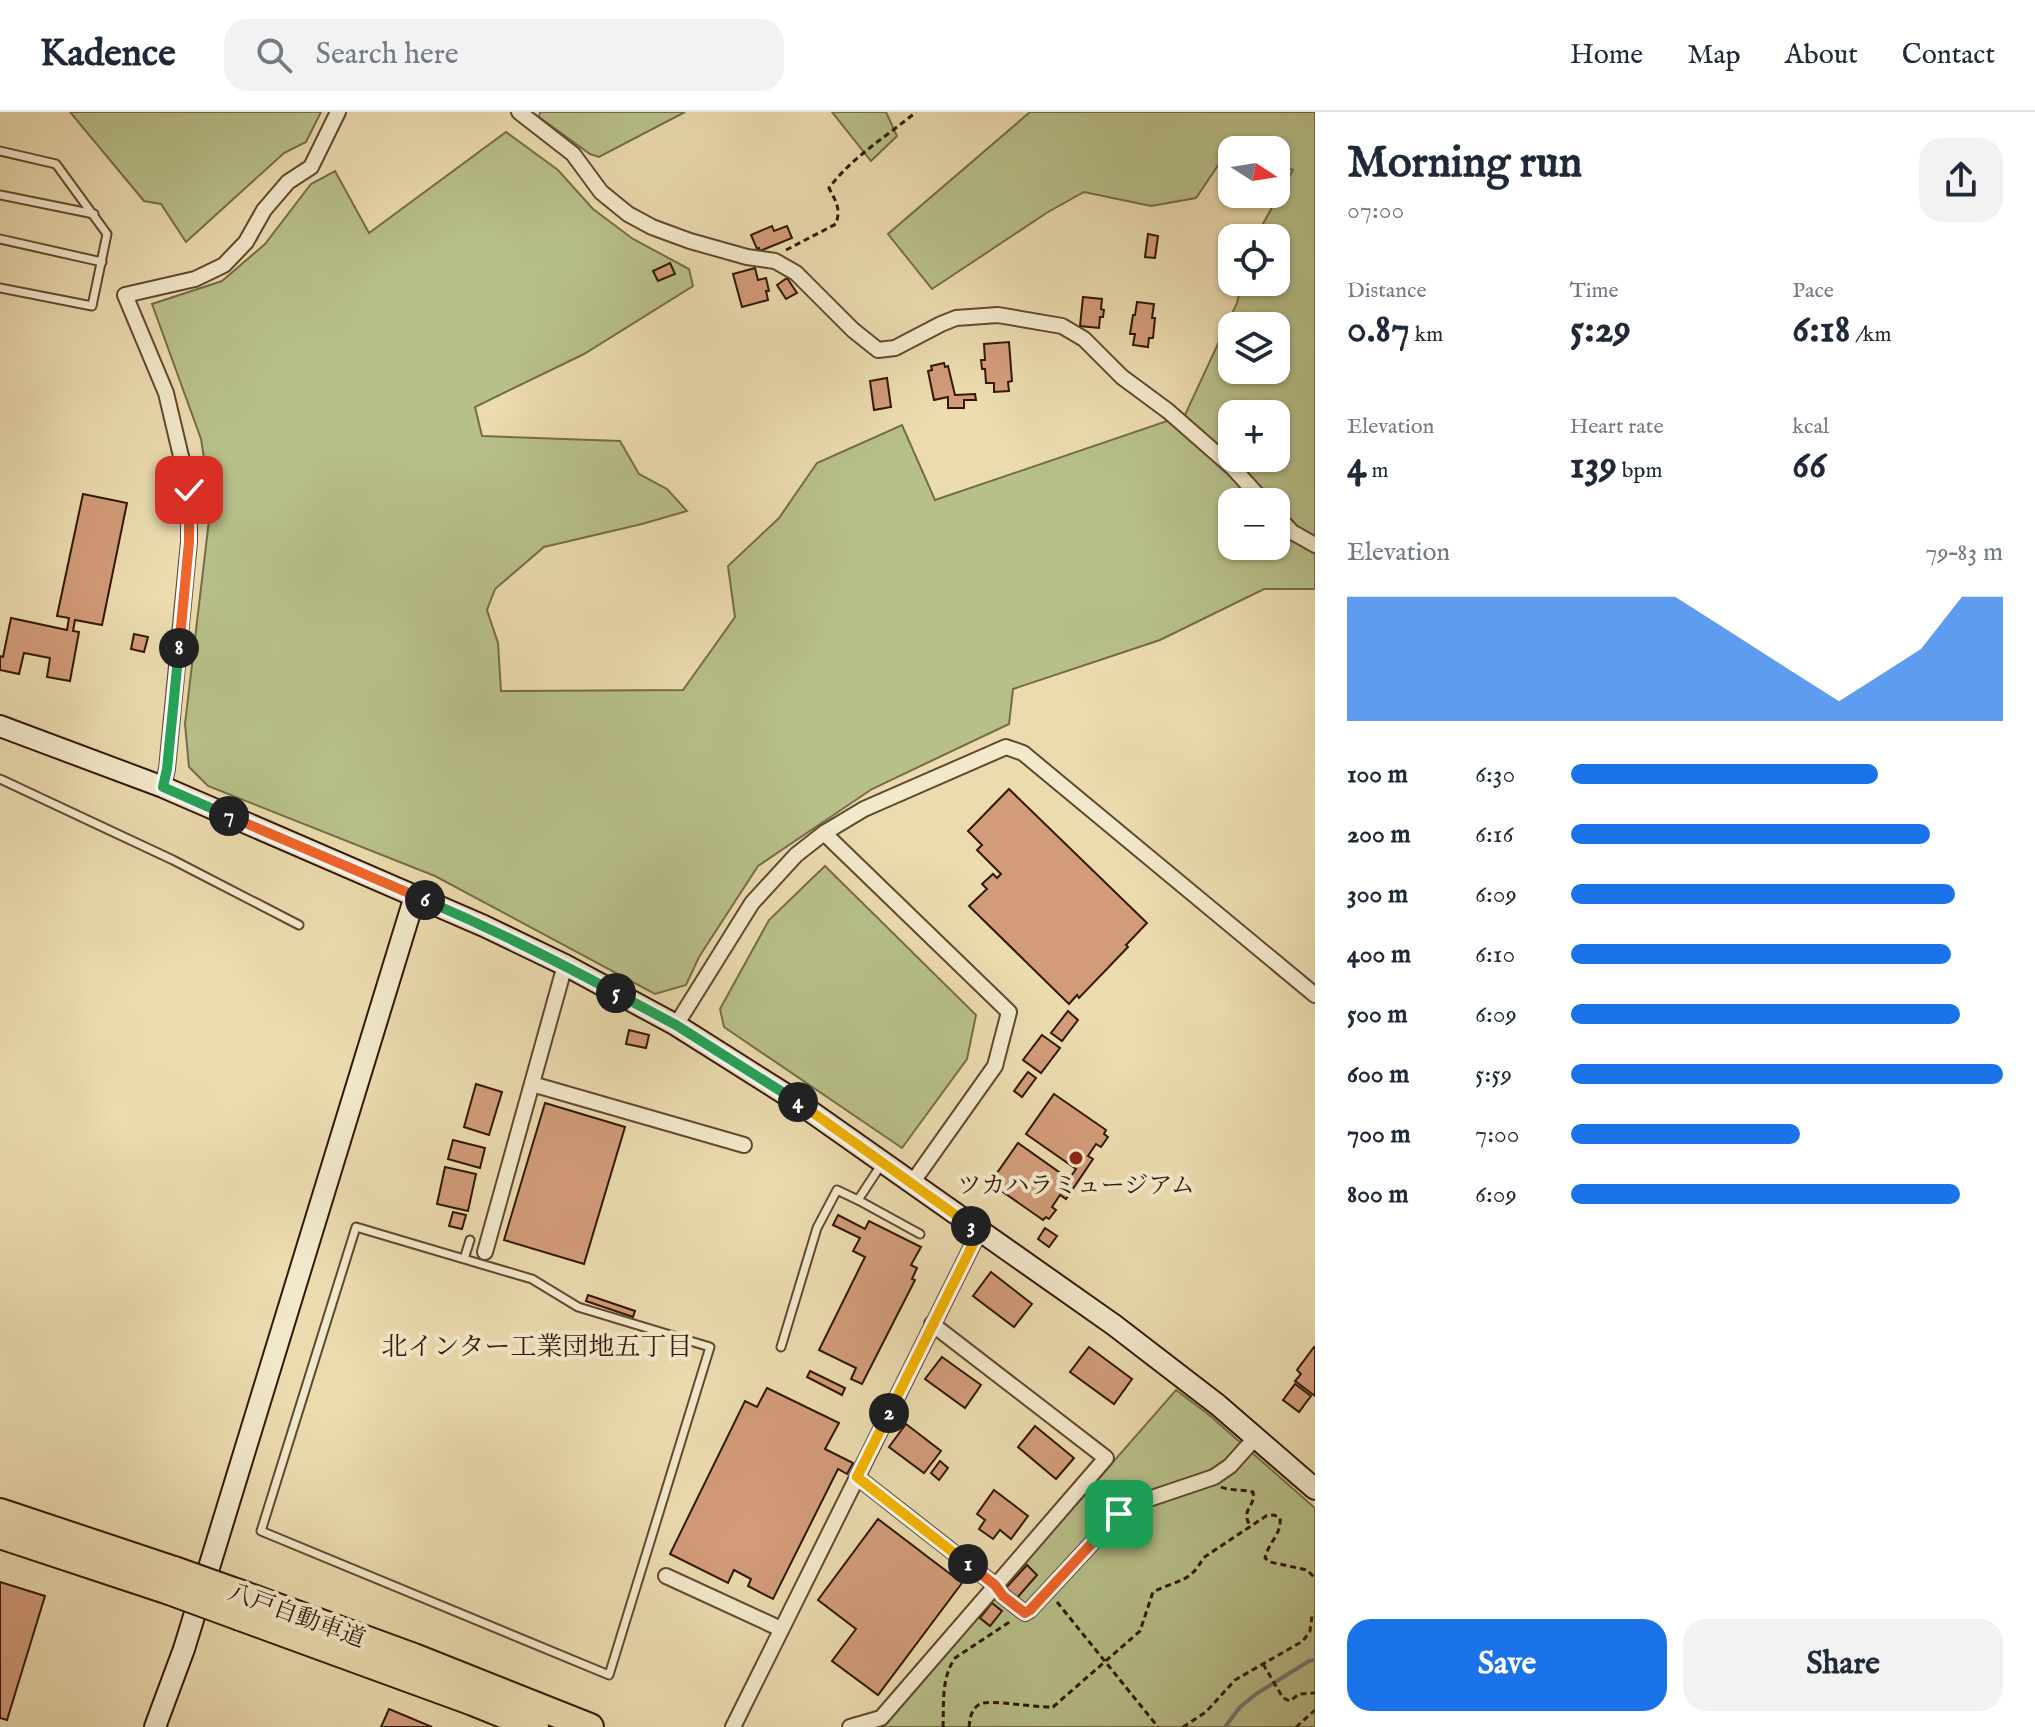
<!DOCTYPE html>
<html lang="en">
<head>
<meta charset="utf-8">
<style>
  :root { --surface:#fff; --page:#f2f2f3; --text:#1f2937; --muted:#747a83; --line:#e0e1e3; --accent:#1a73e8 }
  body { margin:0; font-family:"IM FELL English","Noto Serif JP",serif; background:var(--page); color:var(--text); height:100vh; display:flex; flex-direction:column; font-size:30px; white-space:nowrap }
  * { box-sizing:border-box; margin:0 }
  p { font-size:26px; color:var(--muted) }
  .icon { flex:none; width:44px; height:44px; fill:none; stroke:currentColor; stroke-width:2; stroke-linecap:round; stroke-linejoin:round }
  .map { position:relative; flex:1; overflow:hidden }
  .details { display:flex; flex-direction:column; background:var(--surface); width:720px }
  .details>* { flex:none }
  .needle { width:52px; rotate:102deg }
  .fabs { position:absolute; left:1218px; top:24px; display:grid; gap:16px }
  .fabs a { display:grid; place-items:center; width:72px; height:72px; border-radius:16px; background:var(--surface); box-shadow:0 2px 6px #0004; font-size:40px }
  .pin { position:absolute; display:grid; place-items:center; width:68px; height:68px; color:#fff; margin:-34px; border-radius:16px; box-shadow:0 4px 12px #0006 }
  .km { position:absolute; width:40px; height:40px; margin:-20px; border-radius:50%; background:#222; color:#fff; font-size:22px; line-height:40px; text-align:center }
  .round { display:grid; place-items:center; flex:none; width:84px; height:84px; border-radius:24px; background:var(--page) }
  .headline { display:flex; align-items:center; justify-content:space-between; height:136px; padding:0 32px }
  h1 { font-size:44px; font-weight:700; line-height:60px }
  .stats { display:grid; grid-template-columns:repeat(3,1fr); gap:12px; height:136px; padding:8px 32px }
  .stats div { display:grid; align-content:center }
  .stats b { font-size:40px; font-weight:700 }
  .stats small { font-size:22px; font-weight:400 }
  .stats p { font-size:22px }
  .chart { height:224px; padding:16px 32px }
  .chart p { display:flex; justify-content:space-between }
  .chart svg { width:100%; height:144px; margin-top:8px; fill:var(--accent); opacity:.7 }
  .cta { display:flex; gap:16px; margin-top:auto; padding:16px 32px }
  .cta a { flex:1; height:92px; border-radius:24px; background:var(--accent); color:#fff; font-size:32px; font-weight:700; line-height:92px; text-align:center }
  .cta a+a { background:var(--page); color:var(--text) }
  ul { padding:0 32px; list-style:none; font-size:26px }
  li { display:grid; grid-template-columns:128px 96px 1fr; align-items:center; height:60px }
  li i { height:20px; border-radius:10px; background:var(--accent) }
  header { display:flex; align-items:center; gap:48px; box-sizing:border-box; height:112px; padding:0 40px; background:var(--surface); border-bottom:2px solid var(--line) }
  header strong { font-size:38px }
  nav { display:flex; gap:44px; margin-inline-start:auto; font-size:28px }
  .search { width:560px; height:72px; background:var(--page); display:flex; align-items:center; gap:20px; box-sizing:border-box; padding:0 28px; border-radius:24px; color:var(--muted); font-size:30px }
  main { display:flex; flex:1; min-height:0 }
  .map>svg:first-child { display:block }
</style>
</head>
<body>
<header>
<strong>Kadence</strong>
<div class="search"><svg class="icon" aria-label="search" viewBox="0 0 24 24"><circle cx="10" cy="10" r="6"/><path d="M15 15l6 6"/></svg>Search here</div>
<nav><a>Home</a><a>Map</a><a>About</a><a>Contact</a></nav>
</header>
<main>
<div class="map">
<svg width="1315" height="1615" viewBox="0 0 1315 1615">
  <rect width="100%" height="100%" fill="#ebdbaf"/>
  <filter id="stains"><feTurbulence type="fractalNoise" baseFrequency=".0025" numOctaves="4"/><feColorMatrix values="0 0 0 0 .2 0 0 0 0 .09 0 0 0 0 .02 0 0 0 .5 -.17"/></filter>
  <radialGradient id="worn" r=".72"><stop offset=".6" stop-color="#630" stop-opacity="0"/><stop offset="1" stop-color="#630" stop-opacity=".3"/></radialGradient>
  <!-- green -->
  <g fill="#b8c08a" stroke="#756c48" stroke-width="2" fill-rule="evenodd">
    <polygon points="70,0 321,0 306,30 284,41 186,130 161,92 144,89"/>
    <polygon points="540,0 685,0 599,45 590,42 539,5"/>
    <polygon points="832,0 886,0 897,24 871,49"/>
    <path d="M1030 0H1315V477H1264L1160 528 1013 577 1009 612 872 677 758 754 699 845 686 873 655 882 435 764 208 674 189 655 185 612 211 391 201 327 152 192 222 169 265 132 311 72 335 59 369 121 506 20 558 58 593 97 633 127 689 157 693 174 584 242 475 295 482 324 620 329 639 362 667 377 687 399 642 412 544 435 495 477 487 498 498 531 501 579 683 578 735 505 728 454 779 406 817 351 902 313 935 388 1185 303 1237 191 1242 170H1276V126H1255L1293 58 1276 52V38L1229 37 1196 86 1151 94 1084 80 1048 100 932 177 888 122ZM1232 214H1276V258H1232ZM1232 302H1276V346H1232ZM1232 390H1276V434H1232Z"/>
    <polygon points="825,754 976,903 967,947 902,1036 724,915 720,897 769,808"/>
    <polygon points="1176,1278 1208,1302 1315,1396 1315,1615 876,1615 884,1612"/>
  </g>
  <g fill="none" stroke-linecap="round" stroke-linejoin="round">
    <!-- stream -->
    <polyline stroke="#737870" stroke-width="4" points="1225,1615 1240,1595 1256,1582 1309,1549 1315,1548"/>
  </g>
  <!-- building -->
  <g fill="#d29b79" stroke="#321705" stroke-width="2">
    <polygon points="772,114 774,119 787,114 792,126 760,139 759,136 757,137 751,123"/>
    <polygon points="1148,122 1158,124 1155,146 1145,145"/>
    <polygon points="670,151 675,162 658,169 653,159"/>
    <polygon points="755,156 758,168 766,166 769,179 766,179 768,188 742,195 733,162"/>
    <polygon points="787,166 797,181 786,187 777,173"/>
    <polygon points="1083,185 1102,187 1101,197 1104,198 1103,205 1100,205 1099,216 1080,214"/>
    <polygon points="1137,190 1154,192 1152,206 1155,206 1153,226 1149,226 1148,235 1133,233 1135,222 1130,222 1133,203 1135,203"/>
    <polygon points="1009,230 1012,269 1008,270 1009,279 994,280 994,271 986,271 985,257 982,257 981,248 985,248 984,232"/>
    <polygon points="944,251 945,255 948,254 955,283 975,282 976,288 964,288 964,296 948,296 948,285 934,288 928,259 932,258 931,254"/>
    <polygon points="887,266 891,295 874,298 870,269"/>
    <polygon points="83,382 127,391 102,513 75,508 73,519 79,520 70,569 47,565 50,546 24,541 19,562 0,558 0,544 3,545 11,506 67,518 69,506 57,504"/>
    <polygon points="134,522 148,525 144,540 131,537"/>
    <polygon points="1009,677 1147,811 1126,833 1128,835 1079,886 1077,883 1069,892 969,794 987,777 982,772 993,762 997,766 1001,762 977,738 982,733 968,719"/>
    <polygon points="1068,899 1078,908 1062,929 1051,921"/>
    <polygon points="629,918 649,923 646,936 626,932"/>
    <polygon points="1042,923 1060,936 1041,961 1023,948"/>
    <polygon points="1028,960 1036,966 1022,985 1014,979"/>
    <polygon points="476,972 502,980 489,1023 464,1015"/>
    <polygon points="1054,982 1106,1018 1104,1022 1108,1025 1101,1035 1096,1032 1088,1044 1093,1047 1066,1087 1060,1083 1052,1095 1056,1098 1049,1107 1046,1105 1043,1108 990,1071 1018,1031 1069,1067 1076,1057 1026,1022"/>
    <polygon points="545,991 625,1015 584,1152 504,1128"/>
    <polygon points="453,1028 485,1036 480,1056 448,1047"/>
    <polygon points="445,1055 476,1062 468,1099 437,1092"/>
    <polygon points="453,1100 466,1103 462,1117 449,1114"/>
    <polygon points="838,1103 865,1117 869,1109 921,1135 911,1153 917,1156 912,1167 915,1168 862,1272 851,1267 856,1256 819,1238 865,1145 853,1139 860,1126 833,1113"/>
    <polygon points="1045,1116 1057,1124 1049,1135 1038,1127"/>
    <polygon points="991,1160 1032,1192 1014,1215 973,1184"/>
    <polygon points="588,1183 635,1199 633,1205 586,1189"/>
    <polygon points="1089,1235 1132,1267 1114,1292 1070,1260"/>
    <polygon points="1314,1235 1315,1236 1315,1284 1295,1269 1301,1262 1297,1258"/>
    <polygon points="942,1245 981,1273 965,1296 925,1267"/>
    <polygon points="810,1259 845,1276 842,1283 807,1265"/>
    <polygon points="1295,1272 1311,1284 1299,1300 1283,1288"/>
    <polygon points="767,1276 839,1311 825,1337 853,1351 847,1362 838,1357 773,1487 748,1474 751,1467 734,1458 728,1471 670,1442 745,1289 757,1295"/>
    <polygon points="906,1312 941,1339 924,1361 889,1335"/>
    <polygon points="1035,1314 1074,1346 1056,1367 1018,1335"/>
    <polygon points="940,1349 948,1356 939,1368 931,1361"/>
    <polygon points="994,1378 1028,1404 1011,1427 1000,1418 993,1427 979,1417 985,1408 977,1402"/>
    <polygon points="878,1407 962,1471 878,1583 832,1549 856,1517 818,1488"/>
    <polygon points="1027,1453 1037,1463 1016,1487 1005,1477"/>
    <polygon points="0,1470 45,1484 7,1608 0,1606"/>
    <polygon points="992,1491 1002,1499 990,1514 980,1506"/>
    <polygon points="389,1597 432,1615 381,1615"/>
  </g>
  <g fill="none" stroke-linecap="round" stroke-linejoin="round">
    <!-- lane casing -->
    <g stroke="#604830" stroke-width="11">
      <g id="lane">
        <polyline points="0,39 56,52 107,122 92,194 0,176"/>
        <polyline points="0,83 94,102"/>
        <polyline points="0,127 102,150"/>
        <polyline points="0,667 173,748 299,813"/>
        <polyline points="858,1088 920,1122"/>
        <polyline points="464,1147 356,1115 261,1419 609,1563 710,1235 578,1195 532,1167 464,1147 470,1128"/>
        <polyline points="781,1235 817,1116 837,1078 858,1088 881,1053"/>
      </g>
    </g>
    <!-- street casing -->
    <g stroke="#604830" stroke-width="18">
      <g id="street">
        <polyline points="519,0 573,42 601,80 628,102 652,115 690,129 747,145 775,149 796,161 853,218 878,238 895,236 941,212 956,206 998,203 1062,214 1084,227 1122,265 1168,299 1233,356 1264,390"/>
        <polyline points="1276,403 1292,420 1315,433"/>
        <polyline points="163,675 167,657 189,430 189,378 166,281 125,183 195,167 224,153 246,130 264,98 288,70 311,55 338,0"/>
        <polyline points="824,721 1009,900 995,954 912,1071"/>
        <polyline points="676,913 752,791 796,743 824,721 864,697 1006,635 1023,641 1315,883"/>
        <polyline points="532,972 744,1033"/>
        <polyline points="485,1140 565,853"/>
        <polyline points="857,1365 995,1473 1003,1484 1025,1501 1030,1498 1119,1402 1134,1392 1214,1365 1230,1354 1256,1325"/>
        <polyline points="666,1464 781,1517"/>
        <polyline points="733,1615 979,1120"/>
        <polyline points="850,1615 881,1606 1106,1346 932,1212"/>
      </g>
    </g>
    <!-- secondary casing -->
    <g stroke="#321705" stroke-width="24">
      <g id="secondary">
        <polyline points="0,614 163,675 484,814 565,853 676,913 793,987 1114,1213 1218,1293 1315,1377"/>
        <polyline points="155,1615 184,1537 415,784"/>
      </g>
    </g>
    <!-- highway casing -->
    <g stroke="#321705" stroke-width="30">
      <g id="highway">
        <polyline points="0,1400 174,1458"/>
        <polyline points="0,1423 169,1479"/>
        <polyline points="247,1484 414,1545 590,1615"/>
        <polyline points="240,1505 473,1590 535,1615"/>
      </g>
    </g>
    <!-- path -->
    <g stroke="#321705" stroke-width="3" stroke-dasharray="6 4" stroke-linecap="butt">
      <path d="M786 138 836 112C841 96 836 90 829 76 852 45 886 25 916 0"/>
      <path d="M1221 1375C1230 1379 1242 1377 1253 1380 1256 1396 1239 1397 1251 1415"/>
      <polyline points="1057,1490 1158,1615"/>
      <polyline points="1263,1552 1283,1586 1290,1589 1299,1582 1315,1581"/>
      <path d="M943 1615C944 1592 941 1566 955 1546L1011 1509"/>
      <path d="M969 1615C970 1606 971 1597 980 1592 988 1587 1038 1596 1053 1595L1140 1519 1153 1480C1176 1468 1191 1471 1203 1446L1266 1404 1274 1403 1280 1406C1282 1422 1268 1431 1265 1446L1270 1450 1307 1458 1315 1466"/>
      <polyline points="1183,1615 1206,1600 1235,1568 1303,1529 1310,1519 1312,1504 1315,1501"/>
      <polyline points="1296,1615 1315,1598"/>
    </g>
    <!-- lane -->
    <use href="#lane" stroke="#f2e8cb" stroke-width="7"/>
    <!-- street -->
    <use href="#street" stroke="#f2e8cb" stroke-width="14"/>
    <!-- secondary -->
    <use href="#secondary" stroke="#f2e8cb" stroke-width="20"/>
    <!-- highway -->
    <use href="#highway" stroke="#ebdbaf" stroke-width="26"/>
    <!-- highway-bridge casing -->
    <g stroke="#321705" stroke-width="30" stroke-linecap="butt">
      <g id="highway-bridge">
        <polyline points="174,1458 247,1484"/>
        <polyline points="169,1479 240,1505"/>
      </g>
    </g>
    <!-- highway-bridge -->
    <use href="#highway-bridge" stroke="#ebdbaf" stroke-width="26"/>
  </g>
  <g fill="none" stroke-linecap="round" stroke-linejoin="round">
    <!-- split-1 casing -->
    <g stroke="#fff" stroke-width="16">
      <polyline id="split-1" points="968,1452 995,1473 1003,1484 1025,1501 1030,1498 1119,1402"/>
    </g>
    <!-- split-2 casing -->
    <g stroke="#fff" stroke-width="16">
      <polyline id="split-2" points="889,1301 857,1365 968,1452"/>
    </g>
    <!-- split-3 casing -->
    <g stroke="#fff" stroke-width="16">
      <polyline id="split-3" points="889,1301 979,1120 971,1114"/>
    </g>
    <!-- split-4 casing -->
    <g stroke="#fff" stroke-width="16">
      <polyline id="split-4" points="798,990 971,1114"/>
    </g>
    <!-- split-5 casing -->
    <g stroke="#fff" stroke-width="16">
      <polyline id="split-5" points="616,881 676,913 798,990"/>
    </g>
    <!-- split-6 casing -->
    <g stroke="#fff" stroke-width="16">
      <path id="split-6" d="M425 788C490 816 553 847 616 881"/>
    </g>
    <!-- split-7 casing -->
    <g stroke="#fff" stroke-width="16">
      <polyline id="split-7" points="229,704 425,788"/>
    </g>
    <!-- split-8 casing -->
    <g stroke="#fff" stroke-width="16">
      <polyline id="split-8" points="179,536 167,657 163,675 229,704"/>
    </g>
    <!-- split-9 casing -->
    <g stroke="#fff" stroke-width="16">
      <polyline id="split-9" points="179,536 189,430 189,378"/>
    </g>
    <!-- split-1 -->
    <use href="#split-1" stroke="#f0652b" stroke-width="10"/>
    <!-- split-2 -->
    <use href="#split-2" stroke="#f5b400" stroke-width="10"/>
    <!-- split-3 -->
    <use href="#split-3" stroke="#f5b400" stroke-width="10"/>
    <!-- split-4 -->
    <use href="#split-4" stroke="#f5b400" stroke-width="10"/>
    <!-- split-5 -->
    <use href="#split-5" stroke="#22a559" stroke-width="10"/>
    <!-- split-6 -->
    <use href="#split-6" stroke="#22a559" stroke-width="10"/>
    <!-- split-7 -->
    <use href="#split-7" stroke="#f0652b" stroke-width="10"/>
    <!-- split-8 -->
    <use href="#split-8" stroke="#22a559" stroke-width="10"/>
    <!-- split-9 -->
    <use href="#split-9" stroke="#f0652b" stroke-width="10"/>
  </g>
  <!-- markers -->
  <circle fill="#8f2418" stroke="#f2e8cb" stroke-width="3" cx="1076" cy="1046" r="8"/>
  <g text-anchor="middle" stroke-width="8" stroke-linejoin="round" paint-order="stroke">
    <!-- poi labels -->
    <g font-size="24" fill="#321705" stroke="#f2e8cb">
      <text x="1076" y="1081">ツカハラミュージアム</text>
    </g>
    <!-- street labels -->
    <g font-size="24" fill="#321705" stroke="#f2e8cb">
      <text transform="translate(297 1503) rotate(20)" y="8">八戸自動車道</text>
    </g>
    <!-- neighbourhood labels -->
    <g font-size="26" fill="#321705" stroke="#f2e8cb">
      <text x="537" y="1243">北インター工業団地五丁目</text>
    </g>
  </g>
  <rect width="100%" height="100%" filter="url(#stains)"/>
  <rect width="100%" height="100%" fill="url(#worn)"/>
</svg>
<div class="fabs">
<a><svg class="needle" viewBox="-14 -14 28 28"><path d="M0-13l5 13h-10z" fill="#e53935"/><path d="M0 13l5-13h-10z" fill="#747a83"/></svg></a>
<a><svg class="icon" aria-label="locate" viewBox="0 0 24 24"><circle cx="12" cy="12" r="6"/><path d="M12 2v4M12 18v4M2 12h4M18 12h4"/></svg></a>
<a><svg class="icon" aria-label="layers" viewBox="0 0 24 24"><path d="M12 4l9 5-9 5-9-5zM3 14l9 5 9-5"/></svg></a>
<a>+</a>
<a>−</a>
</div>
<div class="pin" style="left:1119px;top:1402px;background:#1e9e55"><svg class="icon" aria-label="arrive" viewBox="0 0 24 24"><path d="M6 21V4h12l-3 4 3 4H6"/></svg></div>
<div class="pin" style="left:189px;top:378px;background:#d93025"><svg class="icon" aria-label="check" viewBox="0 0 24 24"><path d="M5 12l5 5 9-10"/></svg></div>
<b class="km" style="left:968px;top:1452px">1</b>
<b class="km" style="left:889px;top:1301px">2</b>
<b class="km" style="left:971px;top:1114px">3</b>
<b class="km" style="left:798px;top:990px">4</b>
<b class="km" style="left:616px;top:881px">5</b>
<b class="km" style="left:425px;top:788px">6</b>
<b class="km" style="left:229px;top:704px">7</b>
<b class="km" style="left:179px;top:536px">8</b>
</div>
<section class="details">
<div class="headline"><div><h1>Morning run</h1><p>07:00</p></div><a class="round"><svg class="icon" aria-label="share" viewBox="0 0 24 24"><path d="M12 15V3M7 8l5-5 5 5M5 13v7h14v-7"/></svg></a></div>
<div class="stats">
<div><p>Distance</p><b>0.87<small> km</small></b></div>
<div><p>Time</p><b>5:29</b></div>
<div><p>Pace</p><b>6:18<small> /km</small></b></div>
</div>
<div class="stats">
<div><p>Elevation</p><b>4<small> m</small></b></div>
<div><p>Heart rate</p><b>139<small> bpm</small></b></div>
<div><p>kcal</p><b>66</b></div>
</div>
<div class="chart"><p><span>Elevation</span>79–83 m</p>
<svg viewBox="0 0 160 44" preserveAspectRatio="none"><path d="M0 44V6L10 6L20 6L30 6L40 6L50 6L60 6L70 6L80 6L90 14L100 22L110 30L120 38L130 30L140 22L150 6L160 6V44z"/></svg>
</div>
<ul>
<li><b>100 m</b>6:30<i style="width:71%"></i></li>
<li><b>200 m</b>6:16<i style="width:83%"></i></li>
<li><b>300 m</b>6:09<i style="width:89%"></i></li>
<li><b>400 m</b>6:10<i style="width:88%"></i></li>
<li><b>500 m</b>6:09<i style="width:90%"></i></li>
<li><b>600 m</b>5:59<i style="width:100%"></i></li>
<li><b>700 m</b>7:00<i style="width:53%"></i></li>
<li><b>800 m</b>6:09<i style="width:90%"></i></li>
</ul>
<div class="cta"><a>Save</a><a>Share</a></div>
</section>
</main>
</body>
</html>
